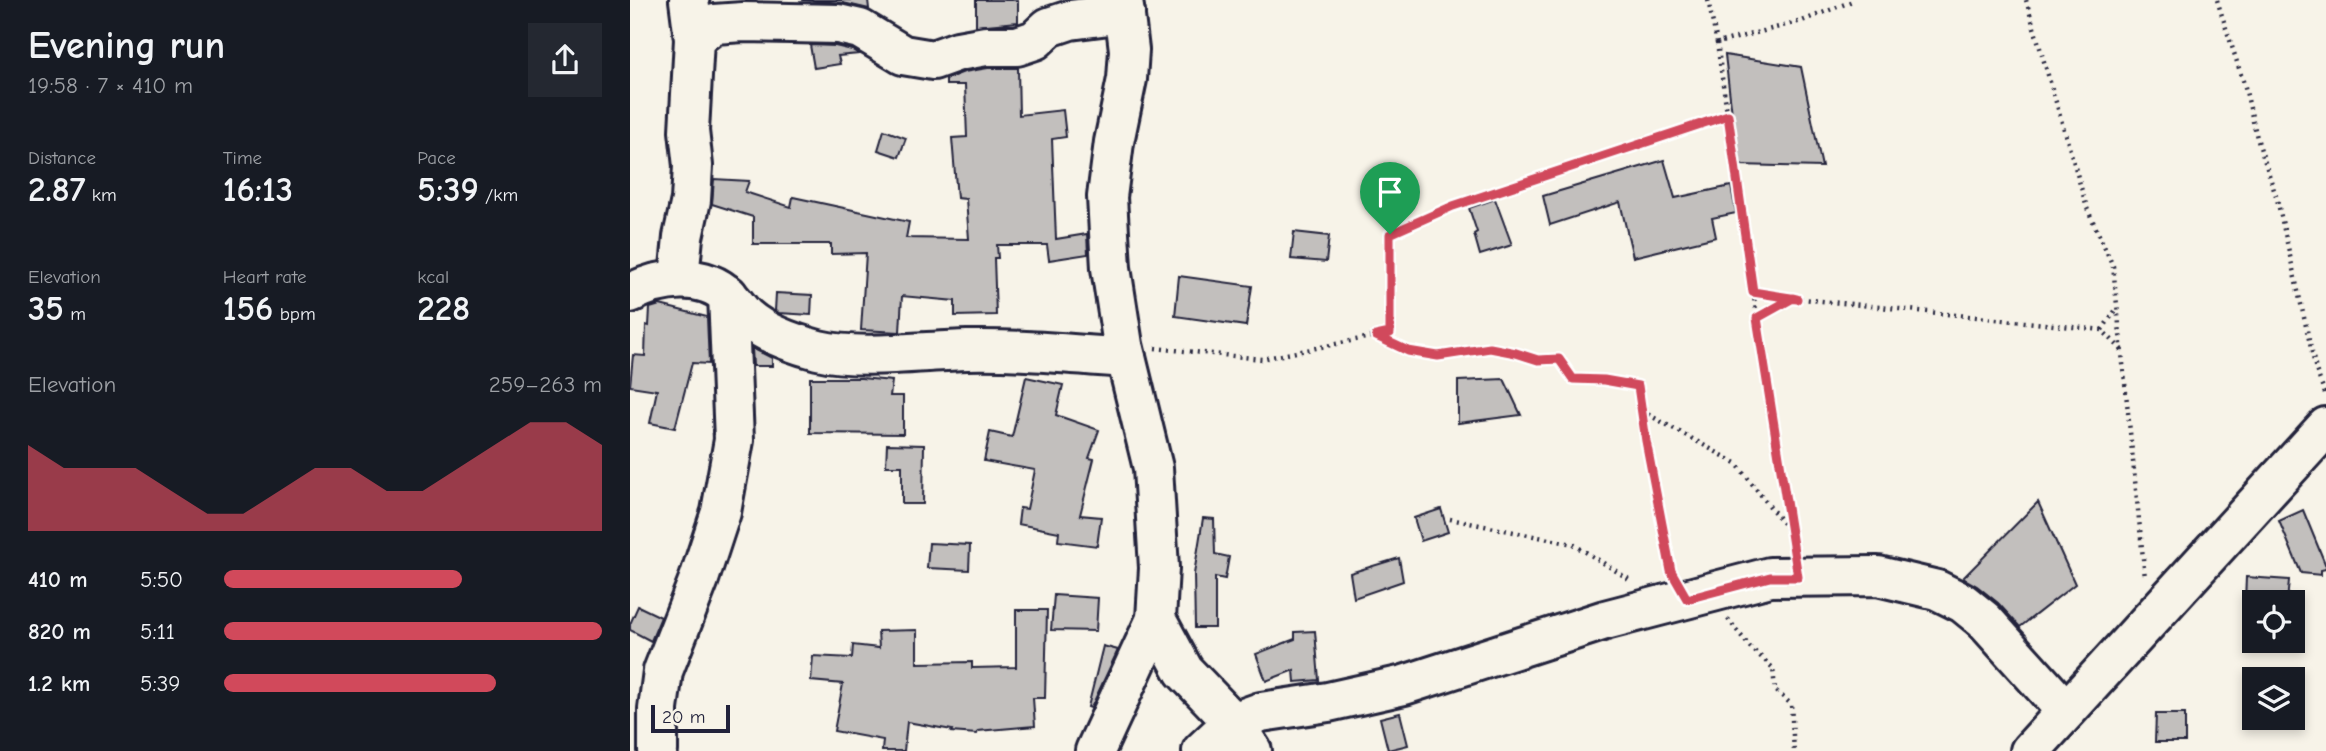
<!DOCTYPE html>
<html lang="en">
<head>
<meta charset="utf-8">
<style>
  :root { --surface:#171b24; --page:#242831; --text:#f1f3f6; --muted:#9ea1a6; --accent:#d1495b }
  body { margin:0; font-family:"Comic Neue",sans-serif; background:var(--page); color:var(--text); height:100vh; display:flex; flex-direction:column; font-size:26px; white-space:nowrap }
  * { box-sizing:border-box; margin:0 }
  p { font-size:23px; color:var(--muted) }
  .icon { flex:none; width:38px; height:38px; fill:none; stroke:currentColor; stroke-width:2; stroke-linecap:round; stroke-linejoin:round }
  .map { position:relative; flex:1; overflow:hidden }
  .details { display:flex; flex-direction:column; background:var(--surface); width:630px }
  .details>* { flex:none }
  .buttons { position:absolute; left:1612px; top:590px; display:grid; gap:14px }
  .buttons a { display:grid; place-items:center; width:63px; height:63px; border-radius:0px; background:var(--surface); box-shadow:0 4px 10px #0003; font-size:35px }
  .scale { position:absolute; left:21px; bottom:18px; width:79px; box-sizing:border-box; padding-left:7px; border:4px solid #22223b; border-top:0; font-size:19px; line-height:24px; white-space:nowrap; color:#22223b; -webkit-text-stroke:5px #f7f3e8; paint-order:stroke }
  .pin { position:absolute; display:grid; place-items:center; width:60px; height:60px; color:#fff; margin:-72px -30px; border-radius:50% 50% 50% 0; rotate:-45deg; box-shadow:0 0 7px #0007 }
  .pin .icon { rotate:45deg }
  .round { display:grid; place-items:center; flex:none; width:74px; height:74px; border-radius:0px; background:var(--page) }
  .summary { display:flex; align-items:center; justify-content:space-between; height:119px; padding:0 28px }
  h1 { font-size:38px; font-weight:700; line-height:52px }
  .stats { display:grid; grid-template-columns:repeat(3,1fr); gap:10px; height:119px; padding:7px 28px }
  .stats div { display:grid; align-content:center }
  .stats b { font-size:35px; font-weight:700 }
  .stats small { font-size:19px; font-weight:400 }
  .stats p { font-size:19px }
  .chart { height:196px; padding:14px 28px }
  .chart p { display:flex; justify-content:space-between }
  .chart svg { width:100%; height:126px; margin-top:7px; fill:var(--accent); opacity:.7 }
  ul { padding:0 28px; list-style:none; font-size:23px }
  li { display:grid; grid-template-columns:112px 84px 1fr; align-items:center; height:52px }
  li i { height:18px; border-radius:9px; background:var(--accent) }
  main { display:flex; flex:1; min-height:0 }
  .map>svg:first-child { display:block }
</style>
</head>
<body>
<main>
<section class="details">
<div class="summary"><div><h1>Evening run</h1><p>19:58 · 7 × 410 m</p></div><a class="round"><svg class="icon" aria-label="share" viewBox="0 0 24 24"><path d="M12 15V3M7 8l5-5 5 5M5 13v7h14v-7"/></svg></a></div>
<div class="stats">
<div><p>Distance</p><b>2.87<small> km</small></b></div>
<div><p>Time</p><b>16:13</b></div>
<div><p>Pace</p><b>5:39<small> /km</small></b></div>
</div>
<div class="stats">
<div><p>Elevation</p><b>35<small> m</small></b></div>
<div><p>Heart rate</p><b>156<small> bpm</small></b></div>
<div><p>kcal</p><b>228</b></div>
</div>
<div class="chart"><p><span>Elevation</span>259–263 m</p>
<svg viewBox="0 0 160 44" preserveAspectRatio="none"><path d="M0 44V14L10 22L20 22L30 22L40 30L50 38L60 38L70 30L80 22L90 22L100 30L110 30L120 22L130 14L140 6L150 6L160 14V44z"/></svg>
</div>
<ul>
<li><b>410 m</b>5:50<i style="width:63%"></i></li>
<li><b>820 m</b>5:11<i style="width:100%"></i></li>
<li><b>1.2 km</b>5:39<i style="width:72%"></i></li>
</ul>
</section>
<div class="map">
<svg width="1696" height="751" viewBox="0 0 1696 751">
  <rect width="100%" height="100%" fill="#f7f3e8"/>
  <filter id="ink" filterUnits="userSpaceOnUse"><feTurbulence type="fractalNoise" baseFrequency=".0143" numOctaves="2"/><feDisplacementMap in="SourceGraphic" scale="14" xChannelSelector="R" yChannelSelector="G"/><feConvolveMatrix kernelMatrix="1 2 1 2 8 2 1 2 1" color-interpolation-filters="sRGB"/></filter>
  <g filter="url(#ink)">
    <!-- building -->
    <g fill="#c2bfbd" stroke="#22223b" stroke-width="2">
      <polygon points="172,0 238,0 239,9 213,3"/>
      <polygon points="346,0 388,0 388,22 346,26"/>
      <polygon points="180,45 205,46 222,50 229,54 208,56 210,64 184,68"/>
      <polygon points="1095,55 1171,67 1192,167 1108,165"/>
      <polygon points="358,68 388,68 389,115 433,110 436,137 422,139 426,239 457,234 458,254 419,260 417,245 367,245 368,258 364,258 366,315 325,316 325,301 272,296 270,332 231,330 236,253 201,254 201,244 123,244 123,217 82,204 84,179 119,181 115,192 161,207 163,197 279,222 276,238 339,239 336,199 327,198 322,138 337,137 335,85 316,85 316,79 334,72"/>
      <polygon points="254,130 276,138 269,157 248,150"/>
      <polygon points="1034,160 1045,198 1101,186 1106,213 1082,218 1086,237 1003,257 990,202 920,225 913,196"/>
      <polygon points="865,199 882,245 850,255 844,234 847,232 839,208"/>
      <polygon points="664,232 699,236 696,262 661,259"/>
      <polygon points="549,276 622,286 616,326 545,316"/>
      <polygon points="146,293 182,295 181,315 149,313 145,311"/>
      <polygon points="30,305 77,317 79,364 62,363 45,428 20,423 27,390 0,386 3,355 15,356 16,325 19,326 20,308"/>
      <polygon points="122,348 142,358 142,366 123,366"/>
      <polygon points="396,377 433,385 426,415 469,430 459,458 464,459 450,515 471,517 467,546 428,541 429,532 388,524 390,508 397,509 405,470 354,461 360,432 382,437"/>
      <polygon points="180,378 231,378 262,381 260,396 273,396 273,434 180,433"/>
      <polygon points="874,379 891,415 828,423 828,381"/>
      <polygon points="257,444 294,445 293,504 272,504 272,466 256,466"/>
      <polygon points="1408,502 1445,584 1390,627 1368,603 1347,586 1333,578"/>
      <polygon points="811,509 818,532 791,541 784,518"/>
      <polygon points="1673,510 1696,566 1696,569 1691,570 1691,575 1671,573 1649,521"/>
      <polygon points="573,518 584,519 585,554 599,557 595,579 585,577 585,628 565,628 564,574"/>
      <polygon points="299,543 340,545 339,570 297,568"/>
      <polygon points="769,558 773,581 724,598 720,573"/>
      <polygon points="1616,577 1659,580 1657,602 1615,602"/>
      <polygon points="424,595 468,598 466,631 421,630"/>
      <polygon points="8,606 31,617 21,641 0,630 0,624"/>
      <polygon points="386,610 417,610 415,698 403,698 405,726 348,731 347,734 321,732 322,730 277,722 274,751 252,751 253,740 204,731 213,684 181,681 183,656 222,658 223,645 249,648 248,631 287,630 287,663 342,662 342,668 386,667"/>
      <polygon points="685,631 689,680 665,682 664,670 636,681 626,654 665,639 665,632"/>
      <polygon points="473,646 488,650 461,708 458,707"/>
      <polygon points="770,713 778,745 758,750 750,718"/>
      <polygon points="1526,714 1555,714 1555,742 1525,742"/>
    </g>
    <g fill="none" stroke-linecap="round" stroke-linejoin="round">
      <!-- minor casing -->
      <g stroke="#22223b" stroke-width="44">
        <g id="minor">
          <polyline points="493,0 499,50 497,79 484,142 477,197 481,268 493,345 523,468 529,568 526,619 554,671 603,722 622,751"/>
          <polyline points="64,39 84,24 113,22 208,24 230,29 273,55 303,60 328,51 356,46 387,46 405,40 419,27 440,20 495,13"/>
          <polyline points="49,278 53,237 61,200 63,166 59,131 64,39 59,0"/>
          <path d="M0 293C30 278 73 271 99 297 105 303 110 311 116 317 135 334 165 344 188 350 229 360 294 351 337 350 390 349 443 354 496 358"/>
          <polyline points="28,751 28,709 33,671 69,579 91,512 104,440 98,295"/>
          <polyline points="465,751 526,619"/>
          <polyline points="572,751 603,722 631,712 698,702 774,685 975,620 1140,577 1248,576 1307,590 1333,603 1354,620 1436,711"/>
          <polyline points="1400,751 1696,427"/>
        </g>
      </g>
      <!-- path -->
      <g stroke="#22223b" stroke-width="4.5" stroke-dasharray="2 5" stroke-linecap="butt">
        <polyline points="1078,0 1087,43 1172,21 1225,0"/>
        <polyline points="1396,0 1457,208 1483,266 1515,578"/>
        <polyline points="1587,0 1615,87 1627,138 1647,199 1686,370 1696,396"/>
        <polyline points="1087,43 1127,318 1163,545"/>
        <polyline points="1123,292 1164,298"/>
        <polyline points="1127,318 1163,298 1472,330 1492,350"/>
        <polyline points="1472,330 1487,308"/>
        <polyline points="745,336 777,351 809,356 860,348 886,353 908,360 929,359 943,379 974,380 1008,386 1015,441 1041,570"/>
        <polyline points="525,348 632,359 760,333 760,234 823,206 1098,115"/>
        <polyline points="1012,411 1106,463 1169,544"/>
        <polyline points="820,519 943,544 1002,581"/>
        <polyline points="1098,619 1120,647 1143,668 1145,690 1161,704 1164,751"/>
      </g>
      <!-- minor -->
      <use href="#minor" stroke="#f7f3e8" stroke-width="38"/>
    </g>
  </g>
  <g fill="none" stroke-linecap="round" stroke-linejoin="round" filter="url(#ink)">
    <!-- route casing -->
    <g stroke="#fff" stroke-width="14">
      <polygon id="route" points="1098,115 1123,292 1167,299 1163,298 1127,318 1168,577 1140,577 1057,599 1041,571 1016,441 1008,386 974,380 943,379 929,359 908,360 886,353 860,348 808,356 778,351 746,336 760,333 760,234 823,206"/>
    </g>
    <!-- route -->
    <use href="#route" stroke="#d1495b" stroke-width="9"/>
  </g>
</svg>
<div class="buttons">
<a><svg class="icon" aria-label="locate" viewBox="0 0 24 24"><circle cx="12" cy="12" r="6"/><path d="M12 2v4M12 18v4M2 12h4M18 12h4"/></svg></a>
<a><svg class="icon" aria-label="layers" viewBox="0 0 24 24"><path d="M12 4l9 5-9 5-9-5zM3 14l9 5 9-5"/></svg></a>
</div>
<div class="scale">20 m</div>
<div class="pin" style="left:760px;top:234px;background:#1e9e55"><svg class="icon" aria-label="arrive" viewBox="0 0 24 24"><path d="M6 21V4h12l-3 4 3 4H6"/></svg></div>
</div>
</main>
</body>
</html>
